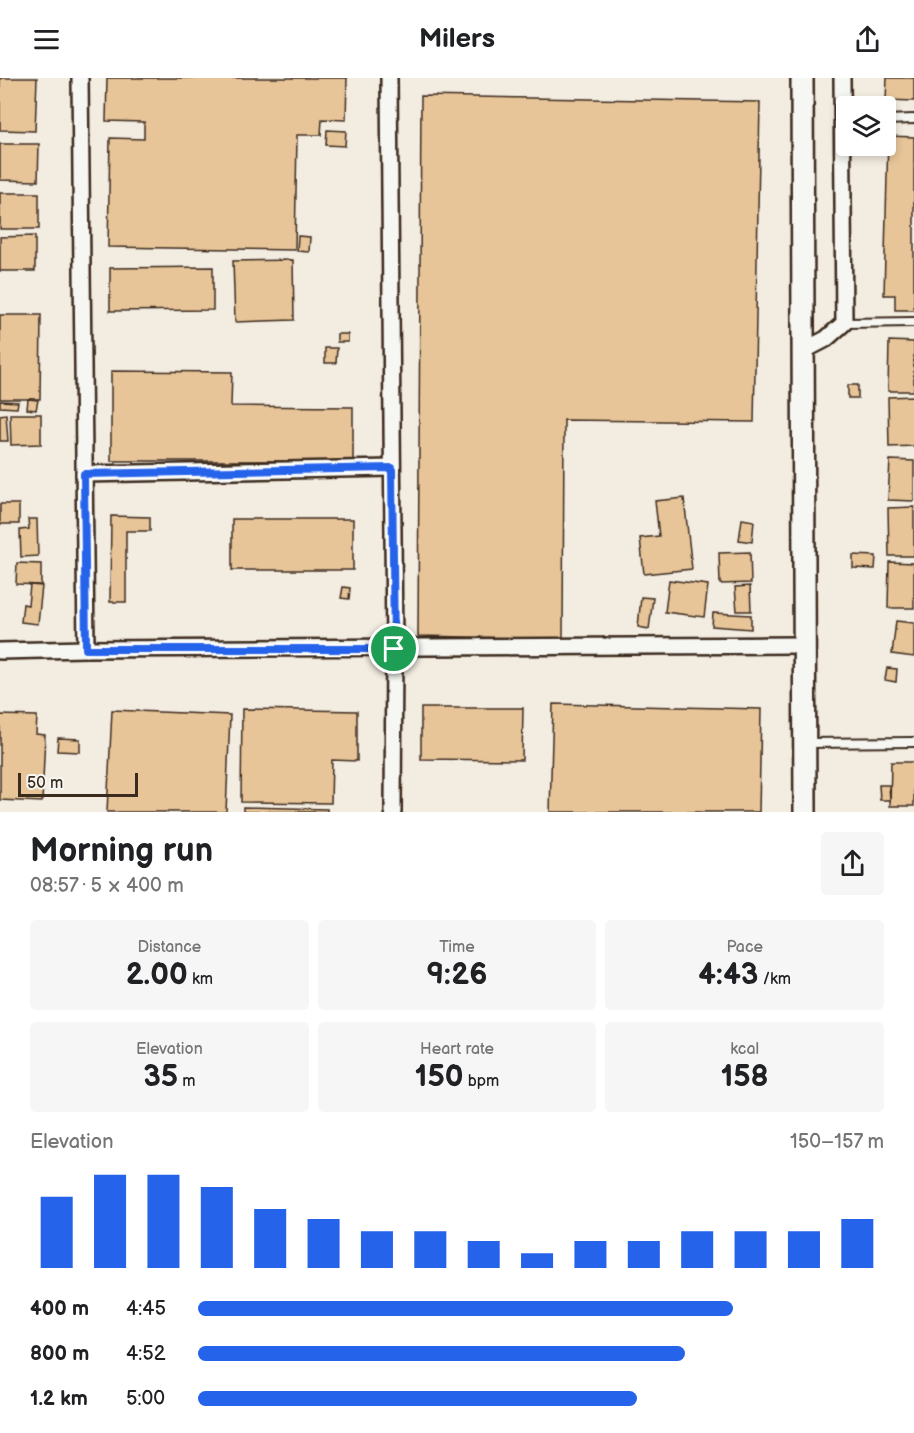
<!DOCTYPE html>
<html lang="en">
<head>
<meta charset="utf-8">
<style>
  :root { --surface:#fff; --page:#f6f6f6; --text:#202124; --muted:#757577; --accent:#2563eb }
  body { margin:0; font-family:"Balsamiq Sans",sans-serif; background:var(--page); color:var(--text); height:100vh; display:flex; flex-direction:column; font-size:22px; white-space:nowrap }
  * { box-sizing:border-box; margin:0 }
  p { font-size:20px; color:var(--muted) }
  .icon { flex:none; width:33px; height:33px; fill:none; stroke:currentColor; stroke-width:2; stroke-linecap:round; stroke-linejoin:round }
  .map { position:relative; height:734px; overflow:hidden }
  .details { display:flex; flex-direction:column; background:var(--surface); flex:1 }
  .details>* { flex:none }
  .controls { position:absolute; left:836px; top:18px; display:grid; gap:12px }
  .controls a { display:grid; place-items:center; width:60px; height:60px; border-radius:6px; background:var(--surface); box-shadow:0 3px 9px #0003; font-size:30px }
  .scale { position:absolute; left:18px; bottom:15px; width:120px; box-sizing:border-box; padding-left:6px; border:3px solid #3b2a1e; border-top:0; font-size:16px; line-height:21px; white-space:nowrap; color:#3b2a1e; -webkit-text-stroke:4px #f6f6f2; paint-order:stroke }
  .pin { position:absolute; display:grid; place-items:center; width:51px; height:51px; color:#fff; margin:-26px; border:3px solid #fff; border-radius:50%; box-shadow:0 2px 6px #0007 }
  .round { display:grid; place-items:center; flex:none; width:63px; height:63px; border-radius:6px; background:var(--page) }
  .headline { display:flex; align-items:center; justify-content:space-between; height:102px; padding:0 30px }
  h1 { font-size:33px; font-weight:800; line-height:45px }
  .stats { display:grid; grid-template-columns:repeat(3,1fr); gap:9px; height:102px; padding:6px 30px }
  .stats div { display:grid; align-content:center; border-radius:6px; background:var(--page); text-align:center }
  .stats b { font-size:30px; font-weight:800 }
  .stats small { font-size:16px; font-weight:400 }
  .stats p { font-size:16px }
  .chart { height:168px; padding:12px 30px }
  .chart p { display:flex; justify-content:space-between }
  .chart svg { width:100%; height:108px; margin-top:6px; stroke:var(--accent); stroke-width:6 }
  ul { padding:0 30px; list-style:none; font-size:20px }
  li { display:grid; grid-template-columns:96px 72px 1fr; align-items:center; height:45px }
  li i { height:15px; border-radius:8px; background:var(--accent) }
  header { display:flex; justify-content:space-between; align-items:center; height:78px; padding:0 30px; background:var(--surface); font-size:27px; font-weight:800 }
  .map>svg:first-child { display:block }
</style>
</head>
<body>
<header><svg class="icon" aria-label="menu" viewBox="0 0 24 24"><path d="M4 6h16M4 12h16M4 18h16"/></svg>Milers<svg class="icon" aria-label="share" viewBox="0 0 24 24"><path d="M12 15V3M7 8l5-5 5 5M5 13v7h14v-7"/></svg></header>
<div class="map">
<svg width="914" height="734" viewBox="0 0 914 734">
  <rect width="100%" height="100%" fill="#f3ece0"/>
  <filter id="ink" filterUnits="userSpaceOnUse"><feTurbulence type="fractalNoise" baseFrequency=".0167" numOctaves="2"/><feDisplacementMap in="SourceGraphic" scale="12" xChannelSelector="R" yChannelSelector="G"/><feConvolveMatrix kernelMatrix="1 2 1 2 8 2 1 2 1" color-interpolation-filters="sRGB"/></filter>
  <g filter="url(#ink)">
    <!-- building -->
    <g fill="#e7c599" stroke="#3b2a1e" stroke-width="1.5">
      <polygon points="0,0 37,0 35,53 0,52"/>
      <polygon points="107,0 347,0 346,42 322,41 321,57 297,57 295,172 108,169 110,60 144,61 144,44 106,43"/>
      <polygon points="887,0 914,0 914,23 886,22"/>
      <polygon points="421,18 760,24 754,344 564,342 563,561 418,558"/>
      <polygon points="327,52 346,53 345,68 326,67"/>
      <polygon points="888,58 914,59 914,232 895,232 895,217 884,217"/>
      <polygon points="0,66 39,66 38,103 0,102"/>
      <rect x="0" y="115" width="39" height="36"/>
      <polygon points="35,158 35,193 0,193 0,159"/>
      <polygon points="298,158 310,159 309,174 297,173"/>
      <polygon points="293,182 294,242 235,244 233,183"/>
      <polygon points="213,189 213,232 110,233 110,190"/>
      <polygon points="0,237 41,237 40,321 0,321"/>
      <rect x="337" y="256" width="11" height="8"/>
      <polygon points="889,263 914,264 914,313 888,313"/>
      <polygon points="325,270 337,270 336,285 325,285"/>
      <polygon points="111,293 232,294 231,328 353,329 353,383 111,383"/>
      <rect x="848" y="307" width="10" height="13"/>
      <polygon points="914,318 914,368 889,369 888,319"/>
      <polygon points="28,321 38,322 36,332 27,331"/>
      <polygon points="0,323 18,324 17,330 0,329"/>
      <polygon points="6,336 8,363 0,363 0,337"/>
      <polygon points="10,336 41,336 41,366 11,367"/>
      <polygon points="890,382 914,383 914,423 888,422"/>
      <polygon points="684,420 692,491 644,496 640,460 659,458 655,423"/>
      <rect x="0" y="426" width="19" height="20"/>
      <polygon points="914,429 914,478 889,478 888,430"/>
      <polygon points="111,438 150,439 150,453 126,453 126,524 110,524"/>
      <polygon points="28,441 37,441 38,478 21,479 20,452 29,451"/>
      <rect x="232" y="441" width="121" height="51"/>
      <polygon points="742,441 754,443 752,464 739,462"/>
      <polygon points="750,474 751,505 720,506 719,475"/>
      <polygon points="853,477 876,478 875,491 853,490"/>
      <polygon points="889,484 914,485 914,530 888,530"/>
      <polygon points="17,485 41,486 41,507 16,506"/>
      <polygon points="669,502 708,507 704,539 665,534"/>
      <polygon points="30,507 42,508 38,546 21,544 23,526 28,527"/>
      <polygon points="750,508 751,533 737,533 735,509"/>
      <polygon points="343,509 350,510 349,521 341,520"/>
      <polygon points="641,519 653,520 649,551 638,549"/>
      <polygon points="713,535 751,537 751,551 712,548"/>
      <polygon points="896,543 914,545 914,579 892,576"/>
      <polygon points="887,590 897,591 896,604 885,602"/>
      <polygon points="553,626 761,631 759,734 550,734"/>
      <polygon points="421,630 523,630 522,682 421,681"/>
      <polygon points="242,631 357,633 357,683 332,682 331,725 241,724"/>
      <polygon points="112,632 230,637 226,734 107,734"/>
      <polygon points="0,637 37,638 36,656 45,657 42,724 0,722"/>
      <polygon points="58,660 80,661 80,674 57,673"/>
      <polygon points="891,684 914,684 914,728 890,728"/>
      <polygon points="879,707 889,707 890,722 880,722"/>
      <polygon points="243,729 327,731 327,734 243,734"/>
    </g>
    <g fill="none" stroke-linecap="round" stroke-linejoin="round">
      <!-- lane casing -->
      <g stroke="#3b2a1e" stroke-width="12">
        <g id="lane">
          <polyline points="885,42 914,41"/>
          <polyline points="844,245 914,244"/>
          <polyline points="806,665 914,664"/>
        </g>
      </g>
      <!-- street casing -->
      <g stroke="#3b2a1e" stroke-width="20">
        <g id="street">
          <polyline points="80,0 86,571"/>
          <polyline points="389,0 394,571 393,734"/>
          <polyline points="803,273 826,261 844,245 842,0"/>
          <polyline points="84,396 392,390"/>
          <polyline points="0,573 86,571 805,567"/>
        </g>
      </g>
      <!-- secondary casing -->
      <g stroke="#3b2a1e" stroke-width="26">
        <polyline id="secondary" points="802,0 805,734"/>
      </g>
      <!-- lane -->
      <use href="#lane" stroke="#f6f6f2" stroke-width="8"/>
      <!-- street -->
      <use href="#street" stroke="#f6f6f2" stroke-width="15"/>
      <!-- secondary -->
      <use href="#secondary" stroke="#f6f6f2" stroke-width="21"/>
    </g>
  </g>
  <g fill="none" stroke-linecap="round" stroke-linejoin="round" filter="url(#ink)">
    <!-- route casing -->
    <g stroke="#fff" stroke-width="12">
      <polygon id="route" points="392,390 394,571 86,571 84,396"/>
    </g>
    <!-- route -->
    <use href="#route" stroke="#2563eb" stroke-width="8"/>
  </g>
</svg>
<div class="controls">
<a><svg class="icon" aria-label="layers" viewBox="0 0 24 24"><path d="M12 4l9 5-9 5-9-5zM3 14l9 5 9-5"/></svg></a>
</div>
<div class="scale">50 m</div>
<div class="pin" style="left:394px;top:571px;background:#1e9e55"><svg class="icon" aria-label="arrive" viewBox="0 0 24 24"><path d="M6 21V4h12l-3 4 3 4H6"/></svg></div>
</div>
<section class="details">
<div class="headline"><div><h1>Morning run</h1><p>08:57 · 5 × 400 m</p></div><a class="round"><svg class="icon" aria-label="share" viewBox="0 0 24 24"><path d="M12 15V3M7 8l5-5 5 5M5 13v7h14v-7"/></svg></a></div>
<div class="stats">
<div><p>Distance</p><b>2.00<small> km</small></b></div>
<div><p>Time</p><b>9:26</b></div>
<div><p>Pace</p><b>4:43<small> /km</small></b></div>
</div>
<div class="stats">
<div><p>Elevation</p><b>35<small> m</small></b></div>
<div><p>Heart rate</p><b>150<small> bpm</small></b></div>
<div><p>kcal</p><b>158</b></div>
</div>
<div class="chart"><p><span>Elevation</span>150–157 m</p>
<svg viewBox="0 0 160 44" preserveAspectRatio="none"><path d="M5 44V15M15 44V6M25 44V6M35 44V11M45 44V20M55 44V24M65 44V29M75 44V29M85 44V33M95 44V38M105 44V33M115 44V33M125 44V29M135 44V29M145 44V29M155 44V24"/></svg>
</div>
<ul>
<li><b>400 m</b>4:45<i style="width:78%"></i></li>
<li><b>800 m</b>4:52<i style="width:71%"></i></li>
<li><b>1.2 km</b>5:00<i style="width:64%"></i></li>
</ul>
</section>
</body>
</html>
